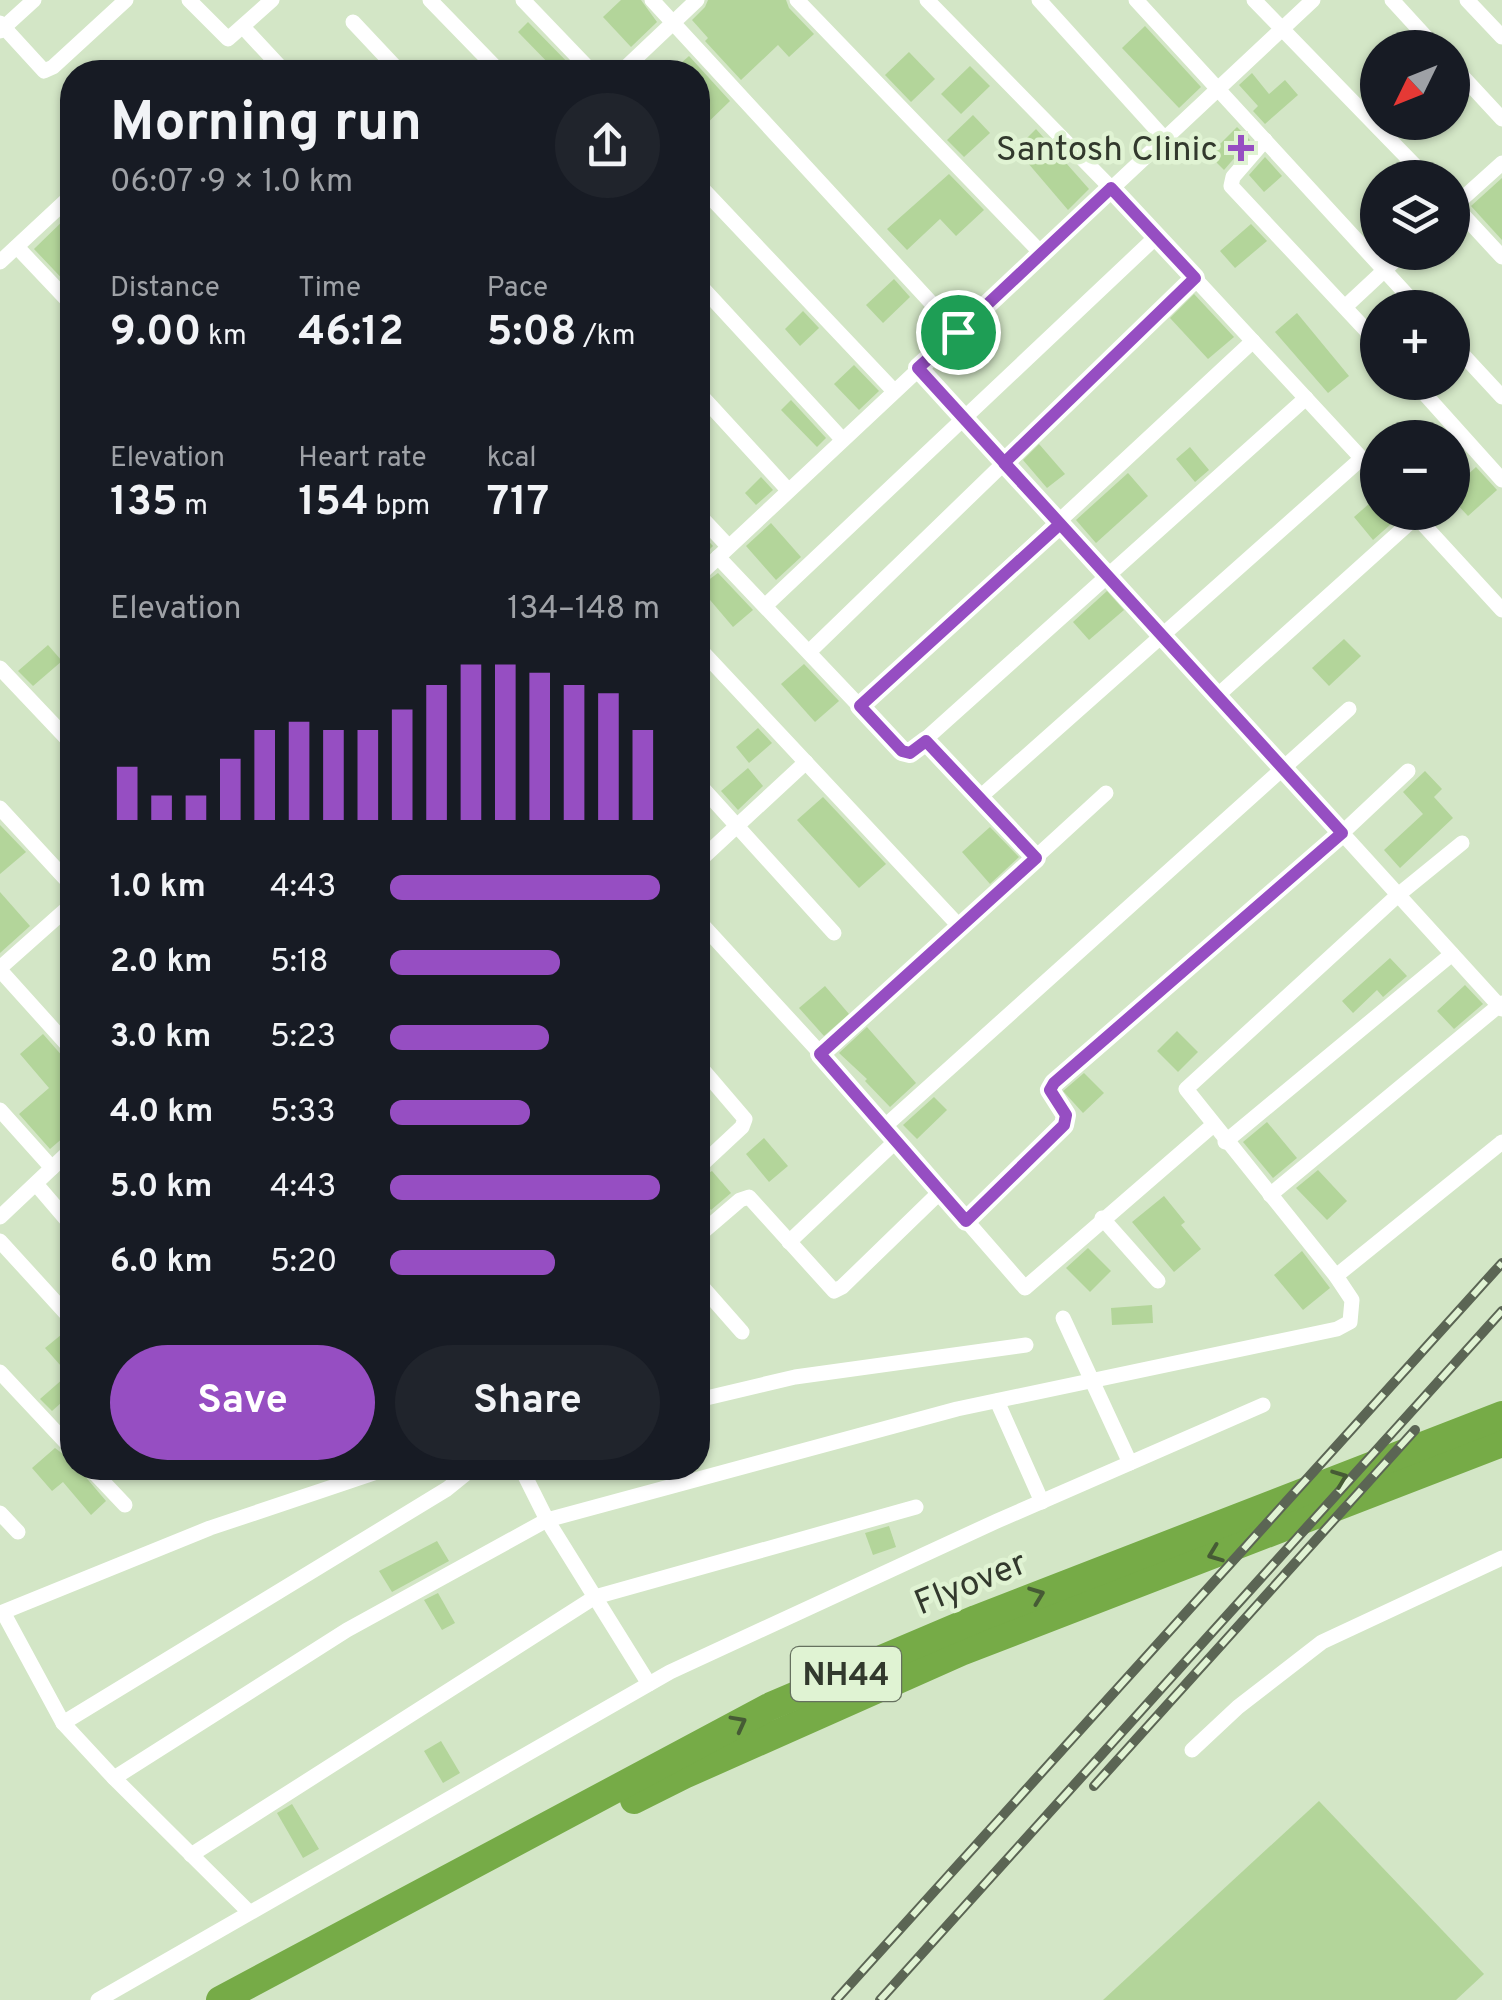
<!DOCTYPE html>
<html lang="en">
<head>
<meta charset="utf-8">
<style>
  :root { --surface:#171b24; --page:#20242c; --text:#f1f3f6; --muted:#9ea1a6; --accent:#964ec2 }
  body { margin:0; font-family:Overpass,sans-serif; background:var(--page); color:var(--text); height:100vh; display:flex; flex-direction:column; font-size:38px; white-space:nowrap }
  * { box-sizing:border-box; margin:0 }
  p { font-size:32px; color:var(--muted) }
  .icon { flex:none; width:55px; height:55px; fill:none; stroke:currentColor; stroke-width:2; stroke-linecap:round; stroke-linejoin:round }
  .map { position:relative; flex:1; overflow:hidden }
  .sheet { position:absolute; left:60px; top:60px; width:650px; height:1420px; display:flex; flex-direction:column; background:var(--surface); border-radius:40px; box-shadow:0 2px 8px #0004 }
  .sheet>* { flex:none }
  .needle { width:65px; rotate:227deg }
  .tools { position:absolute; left:1360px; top:30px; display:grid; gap:20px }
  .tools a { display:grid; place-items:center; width:110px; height:110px; border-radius:50%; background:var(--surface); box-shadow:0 2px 8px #0004; font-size:50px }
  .pin { position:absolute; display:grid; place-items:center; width:85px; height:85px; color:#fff; margin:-42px; border:5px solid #fff; border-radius:50%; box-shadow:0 2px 10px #0007 }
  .round { display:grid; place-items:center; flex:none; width:105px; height:105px; border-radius:52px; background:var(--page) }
  .headline { display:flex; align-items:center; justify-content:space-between; height:170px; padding:0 50px }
  h1 { font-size:55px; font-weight:700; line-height:75px }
  .metrics { display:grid; grid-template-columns:repeat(3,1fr); gap:15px; height:170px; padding:10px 50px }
  .metrics div { display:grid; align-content:center }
  .metrics b { font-size:42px; font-weight:700 }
  .metrics small { font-size:28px; font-weight:400 }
  .metrics p { font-size:28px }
  .chart { height:280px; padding:20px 50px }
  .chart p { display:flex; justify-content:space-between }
  .chart svg { width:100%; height:180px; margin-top:10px; stroke:var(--accent); stroke-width:6 }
  .primary-button { display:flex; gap:20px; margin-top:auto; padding:20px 50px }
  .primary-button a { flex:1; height:115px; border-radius:60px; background:var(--accent); color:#fff; font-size:40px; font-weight:700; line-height:115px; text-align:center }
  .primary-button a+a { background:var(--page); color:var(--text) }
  ul { padding:0 50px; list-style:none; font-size:32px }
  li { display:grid; grid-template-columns:160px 120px 1fr; align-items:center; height:75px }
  li i { height:25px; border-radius:12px; background:var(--accent) }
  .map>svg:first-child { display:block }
</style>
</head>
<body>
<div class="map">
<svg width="1502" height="2000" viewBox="0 0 1502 2000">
  <rect width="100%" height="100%" fill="#d3e6c6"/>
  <!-- building -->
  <g fill="#b3d59a">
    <polygon points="621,0 641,0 657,22 631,47 603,17"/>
    <polygon points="708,0 786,0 789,8 814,34 789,57 778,45 741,80 705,41 708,38 692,20 705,7"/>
    <polygon points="528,22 577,72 557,72 518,32"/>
    <polygon points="1145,26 1201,87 1179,108 1122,48"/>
    <polygon points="909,52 935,79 911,102 885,75"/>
    <polygon points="689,56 730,101 698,132 698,72 671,72"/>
    <polygon points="970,66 990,86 961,114 941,94"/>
    <polygon points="1252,73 1269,94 1285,80 1298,95 1265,124 1253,111 1258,106 1239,85"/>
    <polygon points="973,115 990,133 964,157 947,140"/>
    <polygon points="1237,127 1250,140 1224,170 1209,155"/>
    <polygon points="1036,129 1089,189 1068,210 1016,149"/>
    <polygon points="1265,157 1282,176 1264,192 1249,175"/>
    <polygon points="949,174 984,210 956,236 940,219 907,250 887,229"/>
    <polygon points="1502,178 1502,240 1471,206"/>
    <polygon points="72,212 72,289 34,249"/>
    <polygon points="1251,224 1267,241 1235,268 1220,251"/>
    <polygon points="894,279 910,297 883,323 866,305"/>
    <polygon points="1194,294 1234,337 1208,359 1170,318"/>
    <polygon points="803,311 819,328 800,346 785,329"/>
    <polygon points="1297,313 1349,376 1328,393 1275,332"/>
    <polygon points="854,365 879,391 859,410 834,384"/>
    <polygon points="791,400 826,438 817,447 781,410"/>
    <polygon points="1039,444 1065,474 1047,488 1023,460"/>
    <polygon points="1190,447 1209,470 1195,482 1176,459"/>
    <polygon points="1476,467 1497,490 1468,516 1452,499 1452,489"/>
    <polygon points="1128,473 1148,496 1096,543 1076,520"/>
    <polygon points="761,477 773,490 756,505 745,493"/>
    <polygon points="1378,496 1378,512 1401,512 1401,515 1373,540 1354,517"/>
    <polygon points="771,523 801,557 776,580 746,546"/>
    <polygon points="698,530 713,546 698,561"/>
    <polygon points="718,573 753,610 733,627 699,587"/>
    <polygon points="1107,591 1124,610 1089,640 1073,622"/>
    <polygon points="1344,639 1361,656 1329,686 1312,668"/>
    <polygon points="48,645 62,661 33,686 18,671"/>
    <polygon points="804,664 839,701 815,722 781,684"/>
    <polygon points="758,728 772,743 749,763 736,747"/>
    <polygon points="748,768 763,786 738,810 721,791"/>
    <polygon points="1425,771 1442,789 1434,797 1453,818 1400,868 1384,850 1423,814 1403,792"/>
    <polygon points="823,797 886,864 859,888 797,820"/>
    <polygon points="0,825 26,852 0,874"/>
    <polygon points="990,827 1019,857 990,884 962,852"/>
    <polygon points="0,892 30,926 0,953"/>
    <polygon points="1390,958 1407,976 1383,997 1377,990 1353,1013 1342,1001"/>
    <polygon points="1465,985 1483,1004 1454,1029 1437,1011"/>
    <polygon points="825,986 849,1014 824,1036 799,1008"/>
    <polygon points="867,1027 916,1083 890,1107 865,1081 867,1079 839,1053"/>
    <polygon points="1177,1031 1198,1052 1178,1072 1157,1051"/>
    <polygon points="43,1034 64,1058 72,1062 72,1130 50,1149 19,1114 49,1088 20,1054"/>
    <polygon points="1084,1073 1104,1093 1083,1113 1063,1091"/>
    <polygon points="934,1097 947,1110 917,1139 903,1125"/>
    <polygon points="1267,1122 1297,1158 1273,1178 1243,1142"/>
    <polygon points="764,1138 788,1166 769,1182 746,1154"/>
    <polygon points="1318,1170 1347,1201 1327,1220 1296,1188"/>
    <polygon points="712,1171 731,1193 711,1210 698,1194 698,1179"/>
    <polygon points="1164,1196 1185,1222 1181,1225 1201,1249 1174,1272 1132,1222"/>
    <polygon points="1088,1248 1111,1271 1090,1292 1066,1268"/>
    <polygon points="1302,1251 1330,1288 1303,1310 1274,1275"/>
    <polygon points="1152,1305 1153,1323 1112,1325 1111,1308"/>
    <polygon points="67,1330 72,1331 72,1356 61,1366 45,1348"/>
    <polygon points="72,1371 72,1393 52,1411 40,1399"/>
    <polygon points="55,1448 71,1460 72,1468 78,1468 106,1501 91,1515 63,1482 52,1491 32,1468"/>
    <polygon points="889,1526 896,1547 873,1555 865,1533"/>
    <polygon points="437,1541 449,1561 392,1592 379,1571"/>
    <polygon points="438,1593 455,1623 442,1630 424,1600"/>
    <polygon points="441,1741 460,1773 443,1783 424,1751"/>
    <polygon points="1319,1801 1484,1974 1456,2000 1103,2000"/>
    <polygon points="292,1804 319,1849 303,1858 277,1813"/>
  </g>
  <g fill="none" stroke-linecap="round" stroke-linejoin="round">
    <!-- street -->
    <g stroke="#fff" stroke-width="15">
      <polyline points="189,0 228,39 272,0"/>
      <polyline points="430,0 500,72"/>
      <polyline points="523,0 592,72"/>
      <polyline points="652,0 958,332"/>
      <polyline points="797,0 1042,254"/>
      <polyline points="927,0 1111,188 1378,476"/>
      <polyline points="1039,0 1164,138"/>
      <polyline points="1136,0 1419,308"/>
      <polyline points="1254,0 1427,178"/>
      <polyline points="1392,0 1436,48"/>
      <polyline points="1467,0 1502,37"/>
      <polyline points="353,22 400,72"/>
      <polyline points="0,23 44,71 53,67 126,0"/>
      <polyline points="243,27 285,72"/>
      <polyline points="0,31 34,0"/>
      <polyline points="1452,65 1502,119"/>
      <polyline points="621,72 697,0"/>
      <polyline points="1265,140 1233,177 1231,186 1378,343"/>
      <polyline points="698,184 894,391"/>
      <polyline points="1452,203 1502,257"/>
      <polyline points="1452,208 1502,163"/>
      <polyline points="17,247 72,305"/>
      <polyline points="0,262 72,195"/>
      <polyline points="698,283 842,439"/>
      <polyline points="1345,307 1404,252"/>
      <polyline points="1452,343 1502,397"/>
      <polyline points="919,368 1502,1009"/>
      <polyline points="1414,382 1502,480"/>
      <polyline points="698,392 788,490"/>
      <polyline points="1412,512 1502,610"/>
      <polyline points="698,514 728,546"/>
      <polyline points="718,557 902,751 910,753 1306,398"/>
      <polyline points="698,576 1313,0"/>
      <polyline points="765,606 1156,237"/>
      <polyline points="698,647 960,927"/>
      <polyline points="809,652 1195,278"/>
      <polyline points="0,668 72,744"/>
      <polyline points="1217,696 1416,517"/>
      <polyline points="860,706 1253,341"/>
      <polyline points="925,741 1035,858"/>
      <polyline points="698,783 834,933"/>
      <polyline points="979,798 1362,458"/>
      <polyline points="0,808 72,886"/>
      <polyline points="698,862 806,762"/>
      <polyline points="698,920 821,1054 1025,1288 1212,1126"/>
      <polyline points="0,968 72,904"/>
      <polyline points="0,970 72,1050"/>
      <polyline points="821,1054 1106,793"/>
      <polyline points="698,1064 745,1119 742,1127 698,1168"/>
      <polyline points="0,1110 52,1168"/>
      <polyline points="884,1127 1349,709"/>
      <polyline points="1225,1142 1452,954"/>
      <polyline points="36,1184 72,1226"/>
      <polyline points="1270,1195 1502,1003"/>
      <polyline points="0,1217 72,1149"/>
      <polyline points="1102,1218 1158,1281"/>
      <polyline points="965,1221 1064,1125 1065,1115 1050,1090 1055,1083 1342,833 1408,771"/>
      <polyline points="698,1236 740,1200 749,1197 834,1291 842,1287 940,1192"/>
      <polyline points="0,1241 72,1320"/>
      <polyline points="789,1242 896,1141"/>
      <polyline points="1336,1276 1502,1142"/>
      <polyline points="698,1282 742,1332"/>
      <polyline points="1063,1318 1130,1463"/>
      <polyline points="0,1372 72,1449"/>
      <polyline points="698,1400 795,1377 1026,1345"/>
      <polyline points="997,1401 1042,1502"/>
      <polyline points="90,1468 125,1505"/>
      <polyline points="521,1468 547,1520 649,1684"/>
      <polyline points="0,1513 18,1532"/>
      <polyline points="63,1723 447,1489 473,1468"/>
      <polyline points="1192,1750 1238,1707 1322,1642 1502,1558"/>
      <polyline points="114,1778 347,1630 547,1520 957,1409 1337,1329 1350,1322 1352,1300 1336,1276 1186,1089 1398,895 1462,843"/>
      <polyline points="191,1855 595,1597 916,1507"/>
      <polyline points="249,1912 114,1778 63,1723 3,1612 210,1528 389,1468"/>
      <polyline points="98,2000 670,1672 997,1521 1263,1405"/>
    </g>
    <!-- highway -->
    <g stroke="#76ab47" stroke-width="28">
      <polyline points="634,1800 684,1775 961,1652 1502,1443"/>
      <polyline points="220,2000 771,1706 976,1619 1502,1415"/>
    </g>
    <!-- rail casing -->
    <g stroke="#5b6554" stroke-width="10">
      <g id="rail">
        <polyline points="1094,1786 1415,1430"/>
        <polyline points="836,2000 1502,1263"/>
        <polyline points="880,2000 1502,1311"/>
      </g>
    </g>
    <!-- rail -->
    <use href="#rail" stroke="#e0f3d3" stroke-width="6" stroke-dasharray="19" stroke-linecap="butt"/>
  </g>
  <!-- one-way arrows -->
  <defs><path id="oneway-chevron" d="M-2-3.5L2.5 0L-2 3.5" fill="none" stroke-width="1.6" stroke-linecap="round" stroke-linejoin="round" transform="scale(2.5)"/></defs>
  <g stroke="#465b35">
    <use href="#oneway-chevron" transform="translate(1340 1478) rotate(-21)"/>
    <use href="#oneway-chevron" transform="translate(1215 1554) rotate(159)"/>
    <use href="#oneway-chevron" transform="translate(1037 1595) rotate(-21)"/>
    <use href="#oneway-chevron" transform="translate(739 1723) rotate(-28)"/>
  </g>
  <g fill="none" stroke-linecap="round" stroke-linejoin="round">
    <!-- route casing -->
    <g stroke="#fff" stroke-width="20">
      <path id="route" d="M958 332 918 368C1059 524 1200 679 1342 833L1054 1083 1050 1090 1066 1115 1064 1125 966 1221 820 1054 1036 858 926 741 910 753 902 751 860 706 1060 524 1004 463 1195 278 1111 188 958 332"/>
    </g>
    <!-- route -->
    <use href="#route" stroke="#964ec2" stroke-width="12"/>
  </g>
  <!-- markers -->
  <path fill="#964ec2" stroke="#e0f3d3" stroke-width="4" d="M1236 133h10v10h10v10h-10v10h-10v-10h-10v-10h10z"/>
  <g text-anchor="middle" stroke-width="9" stroke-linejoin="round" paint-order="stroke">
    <!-- shield labels -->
    <rect fill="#e0f3d3" stroke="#66715f" stroke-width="2.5" x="791" y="1647" width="110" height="54" rx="8"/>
    <g font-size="32" font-weight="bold" fill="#32392d">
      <text x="846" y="1685">NH44</text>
    </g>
    <!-- poi labels -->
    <g font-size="35" fill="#32392d" stroke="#e0f3d3" text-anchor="end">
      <text x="1218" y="160">Santosh Clinic</text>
    </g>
    <!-- street labels -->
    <g font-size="35" fill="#32392d" stroke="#e0f3d3">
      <text transform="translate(970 1582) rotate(-22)" y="12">Flyover</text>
    </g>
  </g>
</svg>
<div class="tools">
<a><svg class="needle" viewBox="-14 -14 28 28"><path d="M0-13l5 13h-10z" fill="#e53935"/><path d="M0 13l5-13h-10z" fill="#9ea1a6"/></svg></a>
<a><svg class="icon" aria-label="layers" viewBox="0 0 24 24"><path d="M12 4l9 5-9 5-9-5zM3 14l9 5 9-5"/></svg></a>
<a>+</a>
<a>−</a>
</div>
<div class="pin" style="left:958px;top:332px;background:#1e9e55"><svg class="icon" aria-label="arrive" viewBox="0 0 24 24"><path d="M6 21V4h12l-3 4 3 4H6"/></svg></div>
<section class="sheet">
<div class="headline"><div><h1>Morning run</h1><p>06:07 · 9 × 1.0 km</p></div><a class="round"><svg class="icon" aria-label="share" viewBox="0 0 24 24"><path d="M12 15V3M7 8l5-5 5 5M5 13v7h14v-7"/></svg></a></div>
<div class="metrics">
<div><p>Distance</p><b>9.00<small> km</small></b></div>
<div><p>Time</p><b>46:12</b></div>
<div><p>Pace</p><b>5:08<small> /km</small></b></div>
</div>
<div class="metrics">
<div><p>Elevation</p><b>135<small> m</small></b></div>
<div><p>Heart rate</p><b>154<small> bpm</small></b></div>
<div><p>kcal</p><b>717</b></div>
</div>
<div class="chart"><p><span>Elevation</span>134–148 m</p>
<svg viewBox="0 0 160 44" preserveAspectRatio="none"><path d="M5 44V31M15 44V38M25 44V38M35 44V29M45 44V22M55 44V20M65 44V22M75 44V22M85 44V17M95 44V11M105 44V6M115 44V6M125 44V8M135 44V11M145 44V13M155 44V22"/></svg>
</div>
<ul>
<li><b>1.0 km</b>4:43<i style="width:100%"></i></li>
<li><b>2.0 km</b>5:18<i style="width:63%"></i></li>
<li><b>3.0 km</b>5:23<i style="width:59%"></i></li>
<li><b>4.0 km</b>5:33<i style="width:52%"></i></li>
<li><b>5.0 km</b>4:43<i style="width:100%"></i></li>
<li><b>6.0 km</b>5:20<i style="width:61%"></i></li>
</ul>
<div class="primary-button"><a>Save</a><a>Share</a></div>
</section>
</div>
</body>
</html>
